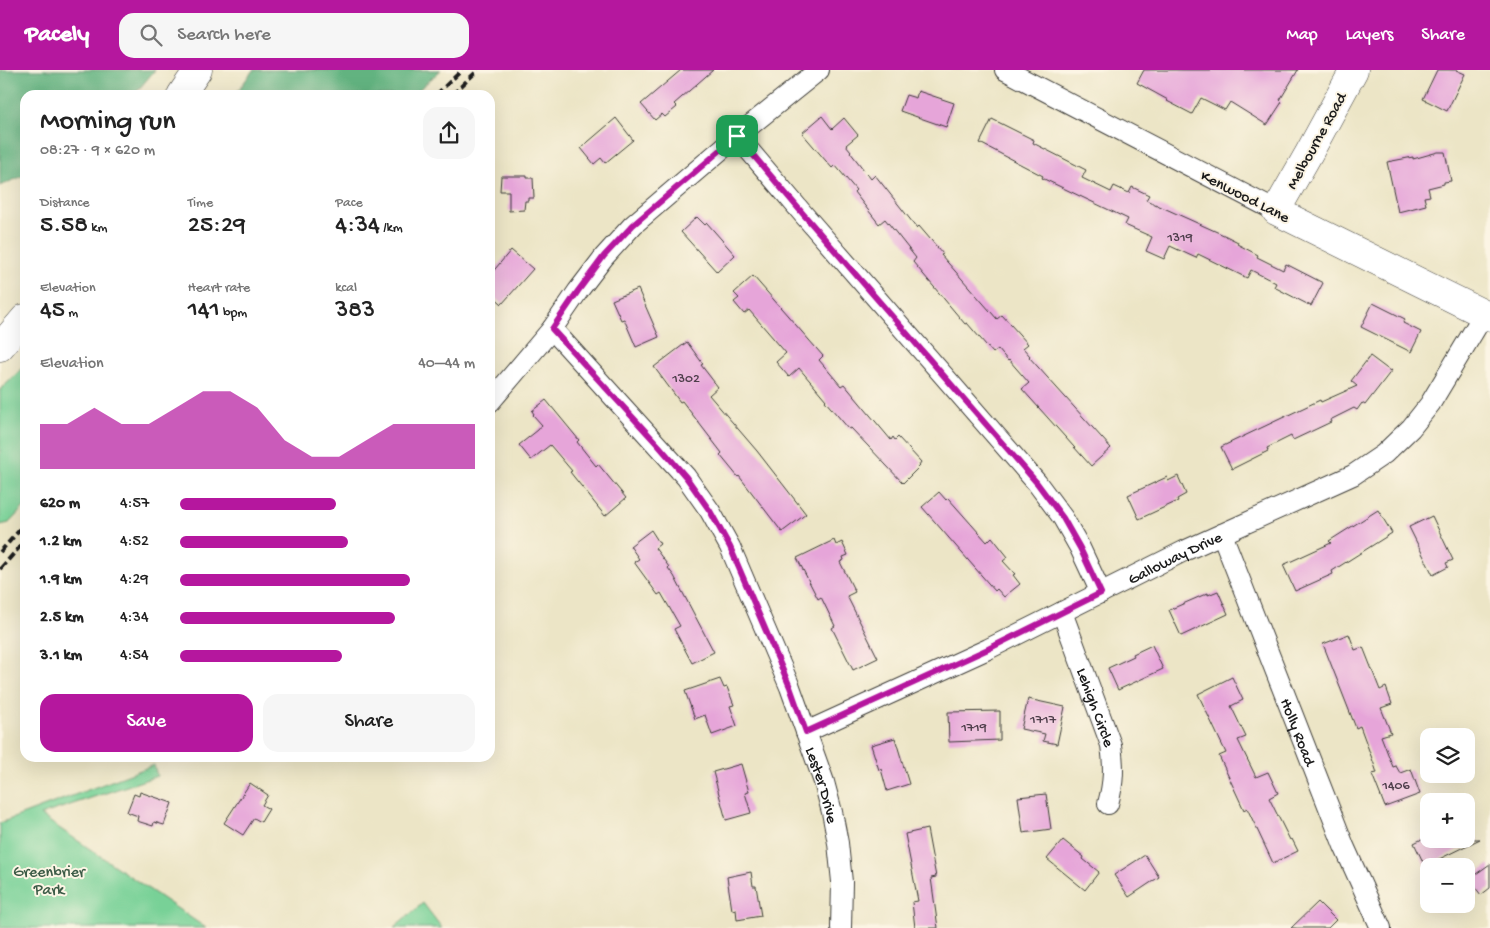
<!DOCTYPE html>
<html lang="en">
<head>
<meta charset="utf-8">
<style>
  :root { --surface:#fff; --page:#f6f6f6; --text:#222; --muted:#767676; --accent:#b5179e }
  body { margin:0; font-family:"Gochi Hand",sans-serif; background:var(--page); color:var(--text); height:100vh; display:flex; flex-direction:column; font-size:19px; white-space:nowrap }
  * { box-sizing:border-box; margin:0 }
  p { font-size:16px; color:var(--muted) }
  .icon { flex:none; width:28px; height:28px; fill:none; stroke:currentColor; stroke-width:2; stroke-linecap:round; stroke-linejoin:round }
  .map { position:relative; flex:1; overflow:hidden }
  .panel { position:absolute; left:20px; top:20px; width:475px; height:672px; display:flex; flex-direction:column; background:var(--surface); border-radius:15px; box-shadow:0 5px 20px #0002 }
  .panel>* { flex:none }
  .fabs { position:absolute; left:1420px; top:658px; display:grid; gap:10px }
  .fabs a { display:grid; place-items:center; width:55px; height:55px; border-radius:10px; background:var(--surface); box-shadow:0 5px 20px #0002; font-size:25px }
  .pin { position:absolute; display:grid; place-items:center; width:42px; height:42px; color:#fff; margin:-21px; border-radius:10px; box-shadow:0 2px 8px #0006 }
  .round { display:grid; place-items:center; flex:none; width:52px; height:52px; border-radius:15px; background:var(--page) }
  .head { display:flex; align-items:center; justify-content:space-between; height:85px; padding:0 20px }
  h1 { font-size:28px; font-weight:600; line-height:38px }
  .stats { display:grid; grid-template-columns:repeat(3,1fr); gap:8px; height:85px; padding:5px 20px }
  .stats div { display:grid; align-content:center }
  .stats b { font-size:25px; font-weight:600 }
  .stats small { font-size:14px; font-weight:400 }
  .stats p { font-size:14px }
  .chart { height:140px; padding:10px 20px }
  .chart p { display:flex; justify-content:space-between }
  .chart svg { width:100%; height:90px; margin-top:5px; fill:var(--accent); opacity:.7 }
  .button { display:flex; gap:10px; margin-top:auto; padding:10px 20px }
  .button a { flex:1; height:58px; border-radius:15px; background:var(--accent); color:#fff; font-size:20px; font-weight:600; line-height:58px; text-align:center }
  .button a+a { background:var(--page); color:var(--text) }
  ul { padding:0 20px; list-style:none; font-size:16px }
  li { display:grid; grid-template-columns:80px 60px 1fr; align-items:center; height:38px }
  li i { height:12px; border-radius:6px; background:var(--accent) }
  header { display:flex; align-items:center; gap:30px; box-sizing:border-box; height:70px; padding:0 25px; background:var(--accent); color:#fff }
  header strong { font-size:24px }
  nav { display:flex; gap:28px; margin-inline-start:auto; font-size:18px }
  .search { width:350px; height:45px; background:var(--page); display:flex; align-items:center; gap:12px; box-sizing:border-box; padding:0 18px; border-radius:15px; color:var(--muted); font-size:19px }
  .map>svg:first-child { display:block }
</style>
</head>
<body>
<header>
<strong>Pacely</strong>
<div class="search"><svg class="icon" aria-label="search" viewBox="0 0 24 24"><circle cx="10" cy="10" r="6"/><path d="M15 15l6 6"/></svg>Search here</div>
<nav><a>Map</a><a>Layers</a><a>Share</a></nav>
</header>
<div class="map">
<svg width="1490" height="858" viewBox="0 0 1490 858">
  <rect width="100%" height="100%" fill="#fcf5e5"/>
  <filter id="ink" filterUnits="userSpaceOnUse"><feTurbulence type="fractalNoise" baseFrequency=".02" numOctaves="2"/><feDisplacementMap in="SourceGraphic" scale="10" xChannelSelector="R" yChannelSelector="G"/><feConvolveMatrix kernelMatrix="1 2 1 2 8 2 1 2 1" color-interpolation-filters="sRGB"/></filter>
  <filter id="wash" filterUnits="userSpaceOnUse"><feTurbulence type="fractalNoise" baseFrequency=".0096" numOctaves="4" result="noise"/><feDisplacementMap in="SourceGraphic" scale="20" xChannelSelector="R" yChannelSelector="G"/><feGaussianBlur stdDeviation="1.12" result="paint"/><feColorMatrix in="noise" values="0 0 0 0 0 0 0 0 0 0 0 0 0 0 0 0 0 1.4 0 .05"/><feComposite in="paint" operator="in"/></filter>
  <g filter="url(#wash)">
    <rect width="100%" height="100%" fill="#ece5c6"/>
    <!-- green -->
    <g fill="#78d197" stroke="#4a765a">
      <polygon points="25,296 25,436 9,453 0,455 0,320"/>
      <polygon points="154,695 157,706 40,745 206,858 0,858 0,753"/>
      <polygon points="423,833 442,858 394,858"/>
    </g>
    <!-- forest -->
    <g fill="#62b380" stroke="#3f684e">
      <polygon points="0,0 155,0 134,25 25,25 25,105 0,116"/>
      <polygon points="253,0 441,0 413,25 235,25"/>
    </g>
    <g id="blocks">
      <!-- building -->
      <g fill="#e6a5d9">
        <polygon points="681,0 713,0 674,34 677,37 665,47 662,44 655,50 641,34"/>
        <polygon points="1144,0 1298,0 1280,30 1282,32 1267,55 1230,32 1225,40 1201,28 1192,44 1167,31 1168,30 1137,13"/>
        <polygon points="1437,0 1456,0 1465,4 1447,41 1423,29"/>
        <polygon points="918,21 954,33 946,57 900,41 906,25 916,28"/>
        <polygon points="822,46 832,59 844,48 858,65 846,75 851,81 850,82 871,109 875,105 917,158 919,156 943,184 941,185 997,249 1002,245 1028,274 1023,278 1030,286 1029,287 1111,378 1091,396 1022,319 1029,313 1009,290 1008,291 998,279 993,283 967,253 965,254 913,192 916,188 885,149 879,154 854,122 856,120 835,95 832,98 802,63"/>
        <polygon points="616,48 633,70 605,93 601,88 594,94 581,78"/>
        <polygon points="992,49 1034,70 1033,73 1086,100 1082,108 1111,122 1114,116 1129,123 1132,117 1149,125 1146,130 1226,166 1238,172 1237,174 1258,185 1257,187 1283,200 1286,194 1323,213 1311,236 1274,217 1276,213 1251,200 1247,208 1198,184 1196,188 1170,176 1164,189 1146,181 1152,167 1125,155 1128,149 1042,108 1043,106 980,73"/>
        <polygon points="1438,82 1445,82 1451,111 1444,112 1444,114 1428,118 1430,126 1424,127 1426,135 1398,142 1387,92 1413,87 1413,89"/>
        <polygon points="501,106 527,106 527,108 533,108 534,128 528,128 528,131 525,131 524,140 509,141 509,121 500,121"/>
        <polygon points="697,147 705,155 707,153 735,185 717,202 681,162"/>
        <polygon points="511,180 533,199 502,234 490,223 490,205"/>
        <polygon points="753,206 823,286 819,290 841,316 844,314 891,370 893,367 895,370 898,367 921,392 919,395 920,396 903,413 851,358 849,359 825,331 826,330 799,298 789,307 776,292 786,283 749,240 744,244 734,232 739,228 734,223"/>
        <polygon points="638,219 659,267 636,277 624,249 621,250 612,230"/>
        <polygon points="1373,233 1405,249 1403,253 1421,262 1411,282 1361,257"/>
        <polygon points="687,272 703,294 701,295 718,317 709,325 757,381 806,444 782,462 739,406 738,407 720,385 722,383 682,331 680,332 654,297"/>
        <polygon points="1370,286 1390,301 1392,300 1365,335 1362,333 1357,340 1354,338 1330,350 1331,352 1293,370 1291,366 1267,378 1268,381 1232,399 1221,377 1320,330 1321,332 1357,316 1351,311"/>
        <polygon points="546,330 579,370 577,372 596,396 598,394 626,428 605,446 570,402 572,401 550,375 531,390 519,375 538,360 542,355 533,345 534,344 532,341"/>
        <polygon points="1178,406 1186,424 1177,429 1178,431 1139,449 1128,425 1167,407 1168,411"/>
        <polygon points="939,422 946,430 948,428 987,472 992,467 1008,487 1003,491 1015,504 1013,505 1020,514 1004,527 997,519 995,521 922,437"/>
        <polygon points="1378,440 1392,463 1332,501 1333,504 1295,521 1283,495 1331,473 1329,471"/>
        <polygon points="1432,446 1453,490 1446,493 1448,497 1433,505 1409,457"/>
        <polygon points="651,460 660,474 655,478 669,497 668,498 674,506 714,582 692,593 674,559 680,556 661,523 658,525 634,492 639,489 630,476"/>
        <polygon points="834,470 836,475 842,472 848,485 843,487 844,490 840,492 855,522 847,526 878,588 853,600 832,558 835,556 821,527 818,529 797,488"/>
        <polygon points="1218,521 1228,544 1181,566 1169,540 1208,523 1208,525"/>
        <polygon points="1349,564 1355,580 1363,577 1380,620 1386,617 1392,634 1381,638 1391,663 1381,666 1393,697 1396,696 1400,703 1411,699 1420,724 1385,737 1372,704 1377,703 1374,694 1360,656 1356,658 1323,574"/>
        <polygon points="1152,575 1163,599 1118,620 1108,598 1134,586 1133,584"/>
        <polygon points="1232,607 1243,630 1231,636 1246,667 1238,670 1256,707 1268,702 1278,723 1269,728 1290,770 1292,769 1298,781 1273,793 1247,738 1244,740 1219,686 1226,683 1198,624"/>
        <polygon points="720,609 724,618 727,617 734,635 730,636 737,656 712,665 705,645 695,649 685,621"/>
        <polygon points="1028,629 1065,637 1057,674 1043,671 1045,664 1021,659"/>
        <polygon points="1000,641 1000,670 949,672 948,642"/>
        <polygon points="895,668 909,714 887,721 881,699 879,700 871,675"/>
        <polygon points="741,694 749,722 745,723 751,743 726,750 713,702"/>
        <polygon points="250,713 268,725 262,735 269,739 261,752 254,748 243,765 224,753"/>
        <polygon points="140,722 172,733 164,755 154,752 153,756 137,751 138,746 127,742 134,724 139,726"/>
        <polygon points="1046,724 1051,759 1023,763 1018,727"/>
        <polygon points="927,759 936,807 931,808 938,858 915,858 912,832 918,831 905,764"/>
        <polygon points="1422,769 1480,769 1425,796 1414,773"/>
        <polygon points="1063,770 1084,787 1083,789 1099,802 1085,820 1047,789"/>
        <polygon points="1145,785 1159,807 1129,827 1114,805"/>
        <polygon points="1490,794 1490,818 1481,825 1469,809"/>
        <polygon points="751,802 753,816 756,816 761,846 737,850 736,839 732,840 727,807"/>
        <polygon points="1318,832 1336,850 1328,858 1291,858"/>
      </g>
    </g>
  </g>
  <g filter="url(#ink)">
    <use href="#blocks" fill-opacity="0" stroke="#3b3a36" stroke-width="1"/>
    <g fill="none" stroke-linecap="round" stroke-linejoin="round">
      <!-- street casing -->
      <g stroke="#3b3a36" stroke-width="22">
        <g id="street">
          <polyline points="1005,0 1276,141"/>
          <polyline points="737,66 804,145 1037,413 1063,448 1080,478 1101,523"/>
          <path id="s1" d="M552 259 686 407 710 441 730 477 790 617 824 712 832 742 838 773 842 812 841 858"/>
          <polyline points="490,332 552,259 578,221 604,187 633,155 737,66 819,0"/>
          <path id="s2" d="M1222 464 1344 776 1381 858"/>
          <path id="s3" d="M1062 542 1111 675C1114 698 1114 711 1108 734"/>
          <path id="s4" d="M806 662 988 579 1184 481 1353 405 1384 384 1411 358 1430 334 1484 244"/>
        </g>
      </g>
      <!-- secondary casing -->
      <g stroke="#3b3a36" stroke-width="29">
        <g id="secondary">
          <polyline points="1354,0 1309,83 1276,141 1490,247"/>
          <polyline points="181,25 198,0"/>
          <polyline points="0,277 25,248"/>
        </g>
      </g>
      <!-- street -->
      <use href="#street" stroke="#fff" stroke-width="20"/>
      <!-- secondary -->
      <use href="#secondary" stroke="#fff" stroke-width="28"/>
      <!-- rail -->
      <g stroke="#1c1c1c" stroke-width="4" stroke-dasharray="8 4" stroke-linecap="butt">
        <polyline points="436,25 462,0"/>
        <polyline points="452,25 478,0"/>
        <polyline points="0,482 25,454"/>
        <polyline points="0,499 25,471"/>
      </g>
    </g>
  </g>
  <g fill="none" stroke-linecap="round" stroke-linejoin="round" filter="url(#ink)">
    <!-- route casing -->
    <g stroke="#fff" stroke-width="10">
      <polygon id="route" points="737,66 804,145 1037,413 1063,448 1080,478 1101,523 988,579 806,662 790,617 730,477 710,441 686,407 659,376 552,259 578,221 604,186 633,155"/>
    </g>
    <!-- route -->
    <use href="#route" stroke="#b5179e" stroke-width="6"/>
  </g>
  <g text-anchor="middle" stroke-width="4" stroke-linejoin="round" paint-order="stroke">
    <!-- number labels -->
    <g font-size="14" fill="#4e3e4b">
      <text x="1180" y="171">1319</text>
      <text x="686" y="312">1302</text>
      <text x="1043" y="653">1717</text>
      <text x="974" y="661">1719</text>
      <text x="1396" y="719">1406</text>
    </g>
    <!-- street labels -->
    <g font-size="16" fill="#1c1c1c" stroke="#fcf5e5">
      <text transform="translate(1315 70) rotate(-61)" y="6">Melbourne Road</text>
      <text transform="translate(1246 125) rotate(27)" y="6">Kenwood Lane</text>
      <text dy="6" stroke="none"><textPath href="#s4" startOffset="408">Galloway Drive</textPath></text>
      <text dy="6" stroke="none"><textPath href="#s3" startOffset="101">Lehigh Circle</textPath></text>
      <text dy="6" stroke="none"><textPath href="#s2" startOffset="212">Holly Road</textPath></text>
      <text dy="6" stroke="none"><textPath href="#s1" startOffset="538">Lester Drive</textPath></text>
    </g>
    <!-- park labels -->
    <g font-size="16" fill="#3c5b47" stroke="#fcf5e5">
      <text x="49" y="806">Greenbrier<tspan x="49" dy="18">Park</tspan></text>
    </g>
  </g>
</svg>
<div class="fabs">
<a><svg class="icon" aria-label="layers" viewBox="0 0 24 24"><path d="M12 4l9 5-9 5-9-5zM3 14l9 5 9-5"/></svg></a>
<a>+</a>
<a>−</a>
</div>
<div class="pin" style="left:737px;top:66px;background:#1e9e55"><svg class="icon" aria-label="arrive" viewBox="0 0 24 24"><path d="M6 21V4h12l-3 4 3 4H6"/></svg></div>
<section class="panel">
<div class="head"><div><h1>Morning run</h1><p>08:27 · 9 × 620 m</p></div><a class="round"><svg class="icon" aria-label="share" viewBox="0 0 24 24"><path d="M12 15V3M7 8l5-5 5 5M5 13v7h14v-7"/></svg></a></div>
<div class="stats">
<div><p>Distance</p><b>5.58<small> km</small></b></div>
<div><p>Time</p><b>25:29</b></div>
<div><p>Pace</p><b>4:34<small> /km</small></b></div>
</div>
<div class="stats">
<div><p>Elevation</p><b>45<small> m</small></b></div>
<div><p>Heart rate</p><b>141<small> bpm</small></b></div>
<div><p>kcal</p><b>383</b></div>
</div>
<div class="chart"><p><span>Elevation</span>40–44 m</p>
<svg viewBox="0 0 160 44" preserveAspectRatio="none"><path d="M0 44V22L10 22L20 14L30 22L40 22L50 14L60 6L70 6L80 14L90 30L100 38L110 38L120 30L130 22L140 22L150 22L160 22V44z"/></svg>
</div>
<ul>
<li><b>620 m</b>4:57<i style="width:53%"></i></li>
<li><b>1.2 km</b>4:52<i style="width:57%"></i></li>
<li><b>1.9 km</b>4:29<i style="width:78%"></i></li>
<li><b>2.5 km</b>4:34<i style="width:73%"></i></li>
<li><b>3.1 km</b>4:54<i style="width:55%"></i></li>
</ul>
<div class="button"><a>Save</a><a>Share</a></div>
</section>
</div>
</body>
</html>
